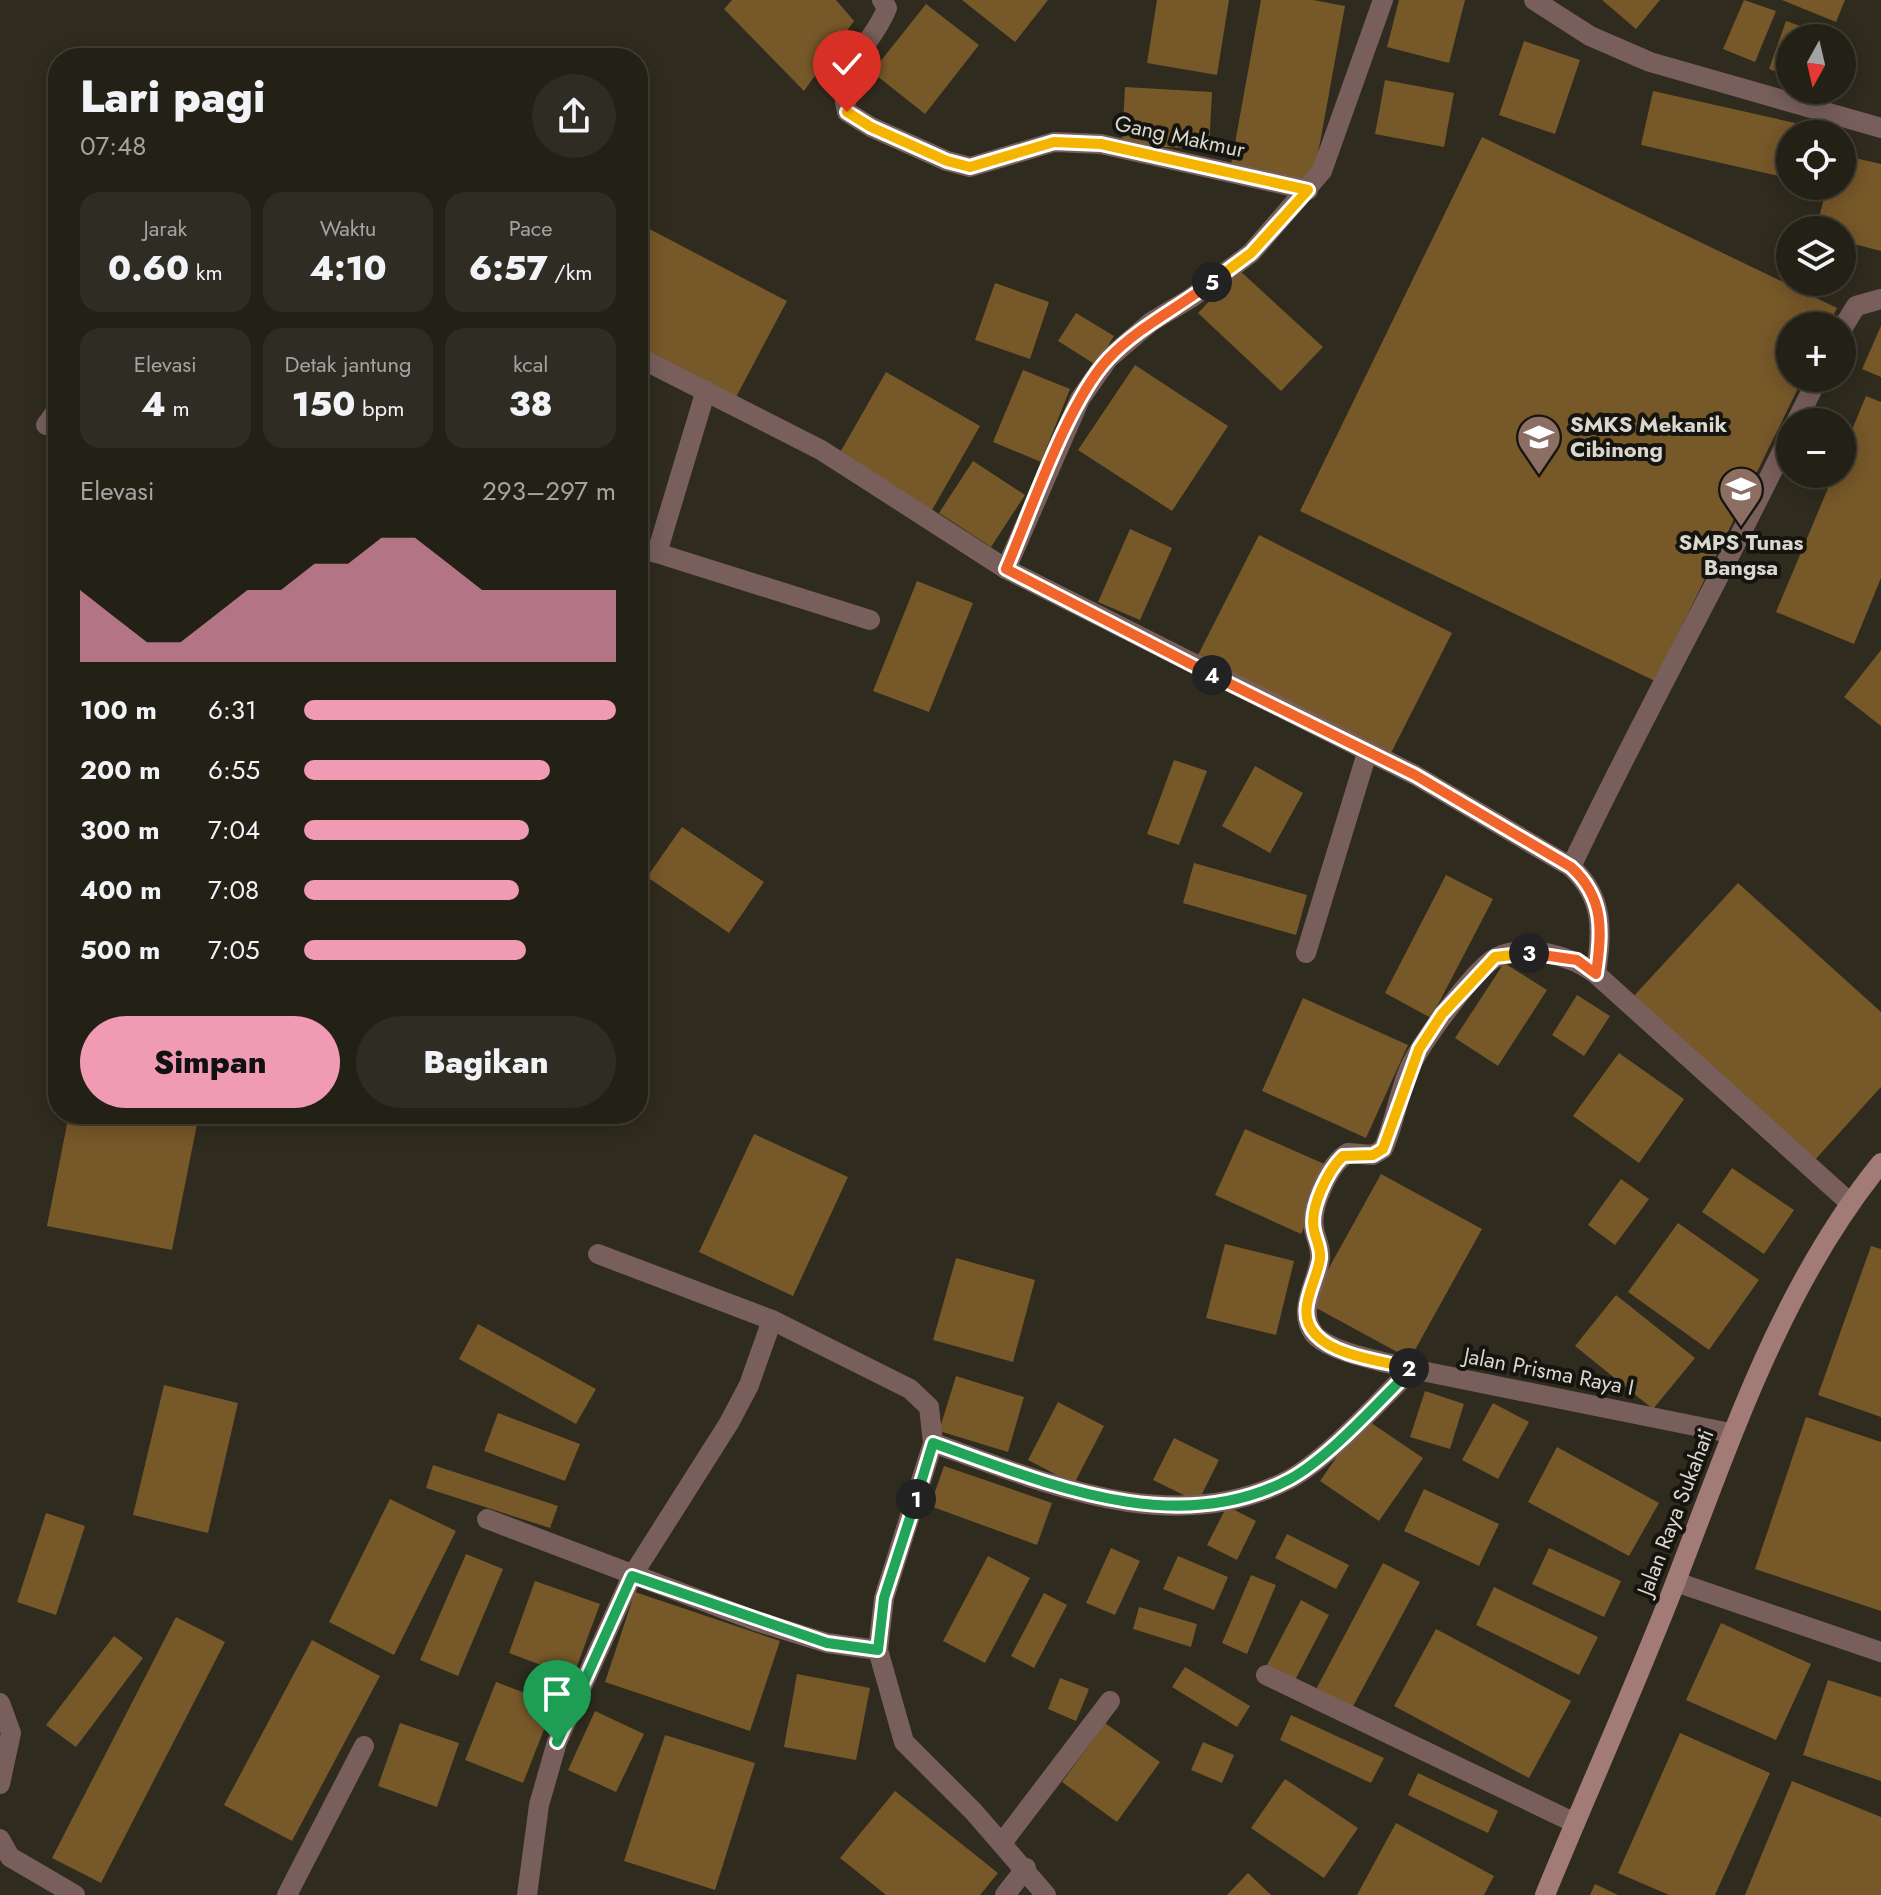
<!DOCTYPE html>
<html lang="id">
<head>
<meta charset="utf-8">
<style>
  :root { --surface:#232016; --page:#2f2d23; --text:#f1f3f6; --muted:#a3a3a1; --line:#403e35; --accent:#f09ab4 }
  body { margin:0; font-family:Jost,sans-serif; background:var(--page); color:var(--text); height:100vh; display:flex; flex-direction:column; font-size:30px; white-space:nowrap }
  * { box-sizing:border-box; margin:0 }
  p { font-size:26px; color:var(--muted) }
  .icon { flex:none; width:44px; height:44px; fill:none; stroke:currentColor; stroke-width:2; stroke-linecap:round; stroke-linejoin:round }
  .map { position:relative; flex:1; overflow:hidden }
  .panel { position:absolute; left:48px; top:48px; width:600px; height:1076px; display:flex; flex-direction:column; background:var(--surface); border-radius:32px; box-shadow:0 4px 20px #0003,0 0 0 2px var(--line) }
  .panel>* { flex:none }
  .needle { width:52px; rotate:188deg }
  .controls { position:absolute; left:1776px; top:24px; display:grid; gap:16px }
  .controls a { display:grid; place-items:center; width:80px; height:80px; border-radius:50%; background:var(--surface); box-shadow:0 4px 20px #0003,0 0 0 2px var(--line); font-size:40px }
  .pin { position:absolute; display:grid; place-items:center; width:68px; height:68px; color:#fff; margin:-82px -34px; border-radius:50% 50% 50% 0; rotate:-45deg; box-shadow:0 0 8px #0007 }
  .pin .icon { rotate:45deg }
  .km { position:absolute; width:40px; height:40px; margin:-20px; border-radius:50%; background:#222; color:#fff; font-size:22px; line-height:40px; text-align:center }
  .round { display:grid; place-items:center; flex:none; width:84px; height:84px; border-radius:42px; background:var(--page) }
  .headline { display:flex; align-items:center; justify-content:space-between; height:136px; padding:0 32px }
  h1 { font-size:44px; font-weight:800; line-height:60px }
  .metrics { display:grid; grid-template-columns:repeat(3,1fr); gap:12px; height:136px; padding:8px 32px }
  .metrics div { display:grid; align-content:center; border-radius:20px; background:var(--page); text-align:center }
  .metrics b { font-size:34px; font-weight:800 }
  .metrics small { font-size:22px; font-weight:400 }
  .metrics p { font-size:22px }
  .chart { height:224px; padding:16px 32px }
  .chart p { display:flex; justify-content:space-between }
  .chart svg { width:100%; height:144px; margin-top:8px; fill:var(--accent); opacity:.7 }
  .primary-button { display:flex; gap:16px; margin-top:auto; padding:16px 32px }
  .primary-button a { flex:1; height:92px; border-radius:48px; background:var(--accent); color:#111; font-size:32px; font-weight:800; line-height:92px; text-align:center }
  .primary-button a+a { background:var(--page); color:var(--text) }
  ul { padding:0 32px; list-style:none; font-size:26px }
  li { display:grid; grid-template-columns:128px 96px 1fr; align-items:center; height:60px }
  li i { height:20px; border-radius:10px; background:var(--accent) }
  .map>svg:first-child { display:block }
</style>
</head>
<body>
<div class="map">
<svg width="1881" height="1895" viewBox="0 0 1881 1895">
  <rect width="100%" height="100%" fill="#2f2b1e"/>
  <!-- building -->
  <g fill="#765829">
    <polygon points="732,0 836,0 854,21 804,91 724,9"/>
    <polygon points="962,0 1048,0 1015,42"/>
    <polygon points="1157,0 1229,0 1217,75 1147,63"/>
    <polygon points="1261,0 1313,0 1345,6 1313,181 1231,165"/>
    <polygon points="1399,0 1465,0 1449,63 1387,47"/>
    <polygon points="1602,0 1660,0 1636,29"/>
    <polygon points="1744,0 1776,11 1755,62 1723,49"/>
    <polygon points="1782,0 1845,0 1836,22"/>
    <polygon points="926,4 979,45 925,114 872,72"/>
    <polygon points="1786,21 1823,34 1822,38 1790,38 1790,76 1769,69"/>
    <polygon points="1524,41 1580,60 1555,134 1499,115"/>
    <polygon points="1385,80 1454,93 1444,147 1375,134"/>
    <polygon points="1125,87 1212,92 1209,149 1122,145"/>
    <polygon points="1653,91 1795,123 1790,134 1783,177 1641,145"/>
    <polygon points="1482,137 1837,308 1828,326 1790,326 1790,378 1803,378 1655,681 1300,511"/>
    <polygon points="1842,155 1881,164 1881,251 1842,241 1842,230 1816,230 1827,186 1842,186"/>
    <polygon points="638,223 787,301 735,399 638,349"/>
    <polygon points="1239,270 1323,347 1281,391 1198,313"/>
    <polygon points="995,283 1049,302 1030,359 975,340"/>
    <polygon points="1076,313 1114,336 1096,365 1058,341"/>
    <polygon points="1881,326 1881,377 1862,369"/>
    <polygon points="1135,365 1228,426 1172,511 1078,450"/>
    <polygon points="1023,370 1070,389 1041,462 993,442"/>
    <polygon points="886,372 980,426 932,510 838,456"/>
    <polygon points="1866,396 1881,402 1881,578 1854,644 1776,612 1834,474 1842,474 1842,454"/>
    <polygon points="973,461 1025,495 991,547 939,513"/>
    <polygon points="1130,529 1172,548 1140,620 1098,602"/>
    <polygon points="1259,535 1452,633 1390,755 1197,657"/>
    <polygon points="917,581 973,603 929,712 873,691"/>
    <polygon points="1881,650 1881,726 1844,697"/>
    <polygon points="1174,760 1207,771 1179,845 1147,834"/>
    <polygon points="1255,766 1303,793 1270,853 1222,826"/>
    <polygon points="682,827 764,882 729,933 647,877"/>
    <polygon points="1194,863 1307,895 1296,935 1183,903"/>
    <polygon points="1446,875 1493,899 1431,1018 1385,993"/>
    <polygon points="1738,883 1881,1012 1881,1087 1813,1162 1632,998"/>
    <polygon points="1504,963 1547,990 1498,1066 1455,1038"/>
    <polygon points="1577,995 1610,1016 1584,1056 1552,1035"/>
    <polygon points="1303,998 1408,1045 1366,1138 1262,1091"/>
    <polygon points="1619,1053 1684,1099 1639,1163 1573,1116"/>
    <polygon points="69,1114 199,1114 172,1250 47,1226"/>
    <polygon points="1245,1129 1331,1167 1301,1234 1215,1195"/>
    <polygon points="754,1134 848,1177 793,1296 699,1252"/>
    <polygon points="1732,1168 1794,1210 1764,1254 1702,1212"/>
    <polygon points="1381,1174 1482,1229 1410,1359 1309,1304"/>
    <polygon points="1621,1179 1649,1199 1615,1245 1588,1225"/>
    <polygon points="1678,1223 1759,1280 1709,1350 1628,1292"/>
    <polygon points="1225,1244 1294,1261 1276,1335 1206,1318"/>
    <polygon points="1871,1246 1881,1249 1881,1417 1818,1395"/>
    <polygon points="956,1258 1035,1280 1013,1362 933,1340"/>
    <polygon points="1616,1295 1695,1358 1653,1409 1575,1346"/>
    <polygon points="478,1324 596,1389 576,1424 459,1359"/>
    <polygon points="956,1376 1024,1397 1008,1452 939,1431"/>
    <polygon points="164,1385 238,1403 208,1533 133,1515"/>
    <polygon points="1425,1391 1464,1404 1450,1449 1410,1437"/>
    <polygon points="1058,1402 1104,1426 1074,1484 1028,1460"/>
    <polygon points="1493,1403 1529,1422 1498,1479 1462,1460"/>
    <polygon points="498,1413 580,1444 565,1481 484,1451"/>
    <polygon points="1806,1417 1881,1442 1881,1611 1755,1569"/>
    <polygon points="1364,1418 1423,1458 1379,1521 1320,1481"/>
    <polygon points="1174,1438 1219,1460 1198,1502 1153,1480"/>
    <polygon points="1557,1447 1659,1503 1629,1556 1528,1502"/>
    <polygon points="433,1465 558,1506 550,1528 426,1488"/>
    <polygon points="944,1466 1052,1503 1037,1545 930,1506"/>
    <polygon points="1424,1489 1499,1524 1479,1566 1404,1531"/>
    <polygon points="390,1499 456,1531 394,1655 329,1622"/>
    <polygon points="1227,1506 1256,1521 1237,1560 1207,1545"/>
    <polygon points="46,1513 85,1526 56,1615 17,1602"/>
    <polygon points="1287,1534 1349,1565 1336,1589 1275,1558"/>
    <polygon points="1111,1548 1140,1561 1115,1615 1086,1603"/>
    <polygon points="1549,1548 1621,1581 1604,1617 1532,1584"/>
    <polygon points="466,1554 503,1569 458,1676 420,1660"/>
    <polygon points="988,1556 1030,1578 985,1663 943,1641"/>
    <polygon points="1178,1556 1228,1577 1214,1610 1163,1589"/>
    <polygon points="1383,1563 1420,1582 1350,1712 1314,1693"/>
    <polygon points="1251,1575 1276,1585 1247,1654 1222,1643"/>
    <polygon points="535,1581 600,1604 573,1677 509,1653"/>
    <polygon points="1494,1587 1598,1637 1579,1675 1476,1625"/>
    <polygon points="635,1592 780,1641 750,1731 605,1682"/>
    <polygon points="1044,1593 1067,1605 1034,1668 1011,1656"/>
    <polygon points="1301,1600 1329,1615 1295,1680 1267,1665"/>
    <polygon points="1139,1607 1197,1624 1191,1647 1133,1629"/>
    <polygon points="176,1617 225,1642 101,1883 52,1858"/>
    <polygon points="1721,1623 1811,1664 1776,1740 1686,1700"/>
    <polygon points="1436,1629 1571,1701 1529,1778 1394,1706"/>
    <polygon points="114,1636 143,1658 76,1747 46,1725"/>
    <polygon points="312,1640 380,1676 292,1841 224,1805"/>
    <polygon points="1185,1667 1250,1706 1237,1727 1172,1687"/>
    <polygon points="797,1674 870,1688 856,1760 784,1747"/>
    <polygon points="1060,1678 1089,1689 1076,1721 1048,1709"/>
    <polygon points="1828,1680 1881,1697 1881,1781 1803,1755"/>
    <polygon points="496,1682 554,1704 523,1783 465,1760"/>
    <polygon points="595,1711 644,1734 616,1792 568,1770"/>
    <polygon points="1291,1715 1384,1758 1371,1783 1280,1740"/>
    <polygon points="400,1723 459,1743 437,1807 378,1786"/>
    <polygon points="1105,1723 1160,1762 1117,1822 1062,1782"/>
    <polygon points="1680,1733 1770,1773 1715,1895 1669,1895 1618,1873"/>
    <polygon points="665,1735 755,1763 715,1890 624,1861"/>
    <polygon points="1203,1742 1234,1755 1222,1783 1191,1770"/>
    <polygon points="1418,1773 1498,1811 1488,1833 1408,1795"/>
    <polygon points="1285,1779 1358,1828 1324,1878 1251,1828"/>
    <polygon points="1792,1781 1881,1817 1881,1895 1745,1895"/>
    <polygon points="895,1791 998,1873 980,1895 886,1895 840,1858"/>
    <polygon points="1396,1823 1494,1876 1484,1895 1357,1895"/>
    <polygon points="1248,1873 1271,1895 1227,1895"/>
    <polygon points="1595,1884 1618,1895 1590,1895"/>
  </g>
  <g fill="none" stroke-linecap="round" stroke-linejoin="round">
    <!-- street -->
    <g stroke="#785f5b" stroke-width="20">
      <path d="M882 0 887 8C871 50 834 63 847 112L871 127 947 161 970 167 1054 142 1101 144 1308 190"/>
      <polyline points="1534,0 1590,36 1650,62 1881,128"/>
      <polyline points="1842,329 1856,306 1881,299"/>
      <path d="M638 357 821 450 1006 569 1415 775 1571 867C1605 898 1602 932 1596 974L1849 1202"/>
      <polyline points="1796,422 1818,378"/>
      <polyline points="46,425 58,409"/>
      <polyline points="638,548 657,553 706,390"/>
      <polyline points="657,553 870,620"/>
      <polyline points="1006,569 1080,399 1108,359 1151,322 1191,298 1251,253 1322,171 1383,0"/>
      <path d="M1571 867C1640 721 1720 580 1790 435"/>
      <polyline points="1306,953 1367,753"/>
      <polyline points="772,1320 910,1389 929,1407 933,1443 884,1598 878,1650 904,1742 973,1811 1046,1895"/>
      <path d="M1412 1369C1387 1362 1330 1353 1314 1334 1296 1310 1317 1285 1320 1258 1321 1246 1316 1240 1314 1229 1310 1207 1329 1164 1348 1153L1373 1155 1383 1149C1395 1123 1398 1094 1410 1067 1421 1044 1475 967 1497 957 1527 943 1572 956 1596 974"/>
      <path d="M933 1443C1046 1483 1174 1540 1290 1479 1330 1457 1378 1402 1412 1369L1730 1433"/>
      <polyline points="487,1519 756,1621 827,1643 878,1650"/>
      <polyline points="1676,1582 1881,1652"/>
      <polyline points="1266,1675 1575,1823"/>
      <polyline points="0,1703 11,1733 0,1784"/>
      <polyline points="0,1839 10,1857 75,1895"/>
      <polyline points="1002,1843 1110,1701"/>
      <polyline points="287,1895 364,1746"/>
      <polyline points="527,1895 539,1805 557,1742 632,1576 729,1423 749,1385 772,1320 598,1254"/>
      <polyline points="1005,1895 1026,1868"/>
    </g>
    <!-- secondary -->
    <path stroke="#a37b76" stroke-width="20" d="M1545 1895C1588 1790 1635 1687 1676 1581 1732 1436 1782 1285 1881 1163"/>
  </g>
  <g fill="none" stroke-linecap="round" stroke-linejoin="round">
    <!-- split-1 casing -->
    <g stroke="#fff" stroke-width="16">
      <polyline id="split-1" points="557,1742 632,1576 827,1643 878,1650 884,1598 916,1499"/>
    </g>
    <!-- split-2 casing -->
    <g stroke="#fff" stroke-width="16">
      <path id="split-2" d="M916 1499 933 1443C1046 1483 1175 1540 1290 1479 1330 1457 1378 1402 1412 1369L1409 1368"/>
    </g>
    <!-- split-3 casing -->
    <g stroke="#fff" stroke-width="16">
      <path id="split-3" d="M1409 1368C1382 1361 1335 1356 1316 1335 1294 1312 1316 1285 1320 1259 1321 1247 1316 1241 1314 1230 1309 1208 1328 1170 1343 1156L1373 1155 1383 1149 1419 1049 1442 1014 1495 957 1529 953"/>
    </g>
    <!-- split-4 casing -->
    <g stroke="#fff" stroke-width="16">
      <path id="split-4" d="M1212 675 1415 775 1571 867C1605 898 1602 932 1596 974L1577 960 1529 953"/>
    </g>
    <!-- split-5 casing -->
    <g stroke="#fff" stroke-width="16">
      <path id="split-5" d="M1212 675 1006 569C1031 511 1067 403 1108 359 1138 327 1178 308 1212 282"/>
    </g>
    <!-- split-6 casing -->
    <g stroke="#fff" stroke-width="16">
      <polyline id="split-6" points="847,112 871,127 947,161 970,167 1054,142 1101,144 1308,190 1251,253 1212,282"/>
    </g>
    <!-- split-1 -->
    <use href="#split-1" stroke="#22a559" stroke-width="10"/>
    <!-- split-2 -->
    <use href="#split-2" stroke="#22a559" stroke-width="10"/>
    <!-- split-3 -->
    <use href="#split-3" stroke="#f5b400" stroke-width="10"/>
    <!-- split-4 -->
    <use href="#split-4" stroke="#f0652b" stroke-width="10"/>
    <!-- split-5 -->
    <use href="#split-5" stroke="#f0652b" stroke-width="10"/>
    <!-- split-6 -->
    <use href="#split-6" stroke="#f5b400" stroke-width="10"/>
  </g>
  <!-- icons -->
  <defs>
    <g id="school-pin" transform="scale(2.3)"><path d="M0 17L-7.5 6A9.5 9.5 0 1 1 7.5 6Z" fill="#8d6e63" stroke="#15140e"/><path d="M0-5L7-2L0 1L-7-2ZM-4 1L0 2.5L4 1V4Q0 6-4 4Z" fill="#fff"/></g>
  </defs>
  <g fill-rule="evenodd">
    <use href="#school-pin" x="1539" y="437"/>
    <use href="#school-pin" x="1741" y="489"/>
  </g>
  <g text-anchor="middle" stroke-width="8" stroke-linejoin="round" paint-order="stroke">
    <!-- street labels -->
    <g font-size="22" fill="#d9d7ce" stroke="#15140e">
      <text transform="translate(1180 136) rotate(12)" y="8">Gang Makmur</text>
      <text transform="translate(1549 1371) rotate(11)" y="8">Jalan Prisma Raya I</text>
      <text transform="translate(1675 1512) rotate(-69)" y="8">Jalan Raya Sukahati</text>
    </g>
    <!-- poi labels -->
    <g font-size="22" font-weight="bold" fill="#d9d7ce" stroke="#15140e" text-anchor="start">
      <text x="1570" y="432">SMKS Mekanik<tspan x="1570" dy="25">Cibinong</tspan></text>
      <text x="1741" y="550" text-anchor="middle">SMPS Tunas<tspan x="1741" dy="25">Bangsa</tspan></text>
    </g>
  </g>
</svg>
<div class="controls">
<a><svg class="needle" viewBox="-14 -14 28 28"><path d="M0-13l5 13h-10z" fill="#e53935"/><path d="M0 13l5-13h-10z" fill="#a3a3a1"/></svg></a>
<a><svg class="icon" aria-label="locate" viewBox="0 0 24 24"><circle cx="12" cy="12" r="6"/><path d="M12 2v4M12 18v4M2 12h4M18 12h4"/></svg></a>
<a><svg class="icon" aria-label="layers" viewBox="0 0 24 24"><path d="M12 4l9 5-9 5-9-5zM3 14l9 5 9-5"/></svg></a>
<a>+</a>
<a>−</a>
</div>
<div class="pin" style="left:557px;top:1742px;background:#1e9e55"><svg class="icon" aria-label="arrive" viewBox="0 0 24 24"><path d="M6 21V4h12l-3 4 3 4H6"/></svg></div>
<div class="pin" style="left:847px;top:112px;background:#d93025"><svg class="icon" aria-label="check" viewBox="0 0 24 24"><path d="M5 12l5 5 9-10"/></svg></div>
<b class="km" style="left:916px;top:1499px">1</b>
<b class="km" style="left:1409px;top:1368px">2</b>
<b class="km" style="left:1529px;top:953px">3</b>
<b class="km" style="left:1212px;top:675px">4</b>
<b class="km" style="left:1212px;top:282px">5</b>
<section class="panel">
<div class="headline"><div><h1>Lari pagi</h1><p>07:48</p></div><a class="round"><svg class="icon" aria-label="share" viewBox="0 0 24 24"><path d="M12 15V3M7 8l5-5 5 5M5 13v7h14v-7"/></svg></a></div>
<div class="metrics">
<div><p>Jarak</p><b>0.60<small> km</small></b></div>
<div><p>Waktu</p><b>4:10</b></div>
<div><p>Pace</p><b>6:57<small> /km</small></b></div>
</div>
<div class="metrics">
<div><p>Elevasi</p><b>4<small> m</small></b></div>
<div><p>Detak jantung</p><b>150<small> bpm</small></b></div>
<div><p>kcal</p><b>38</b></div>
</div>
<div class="chart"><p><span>Elevasi</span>293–297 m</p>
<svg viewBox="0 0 160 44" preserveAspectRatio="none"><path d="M0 44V22L10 30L20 38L30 38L40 30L50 22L60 22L70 14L80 14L90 6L100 6L110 14L120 22L130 22L140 22L150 22L160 22V44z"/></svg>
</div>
<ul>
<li><b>100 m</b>6:31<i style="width:100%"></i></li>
<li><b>200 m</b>6:55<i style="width:79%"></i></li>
<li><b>300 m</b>7:04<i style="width:72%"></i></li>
<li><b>400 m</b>7:08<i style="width:69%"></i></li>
<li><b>500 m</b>7:05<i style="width:71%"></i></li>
</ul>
<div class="primary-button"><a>Simpan</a><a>Bagikan</a></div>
</section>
</div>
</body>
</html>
